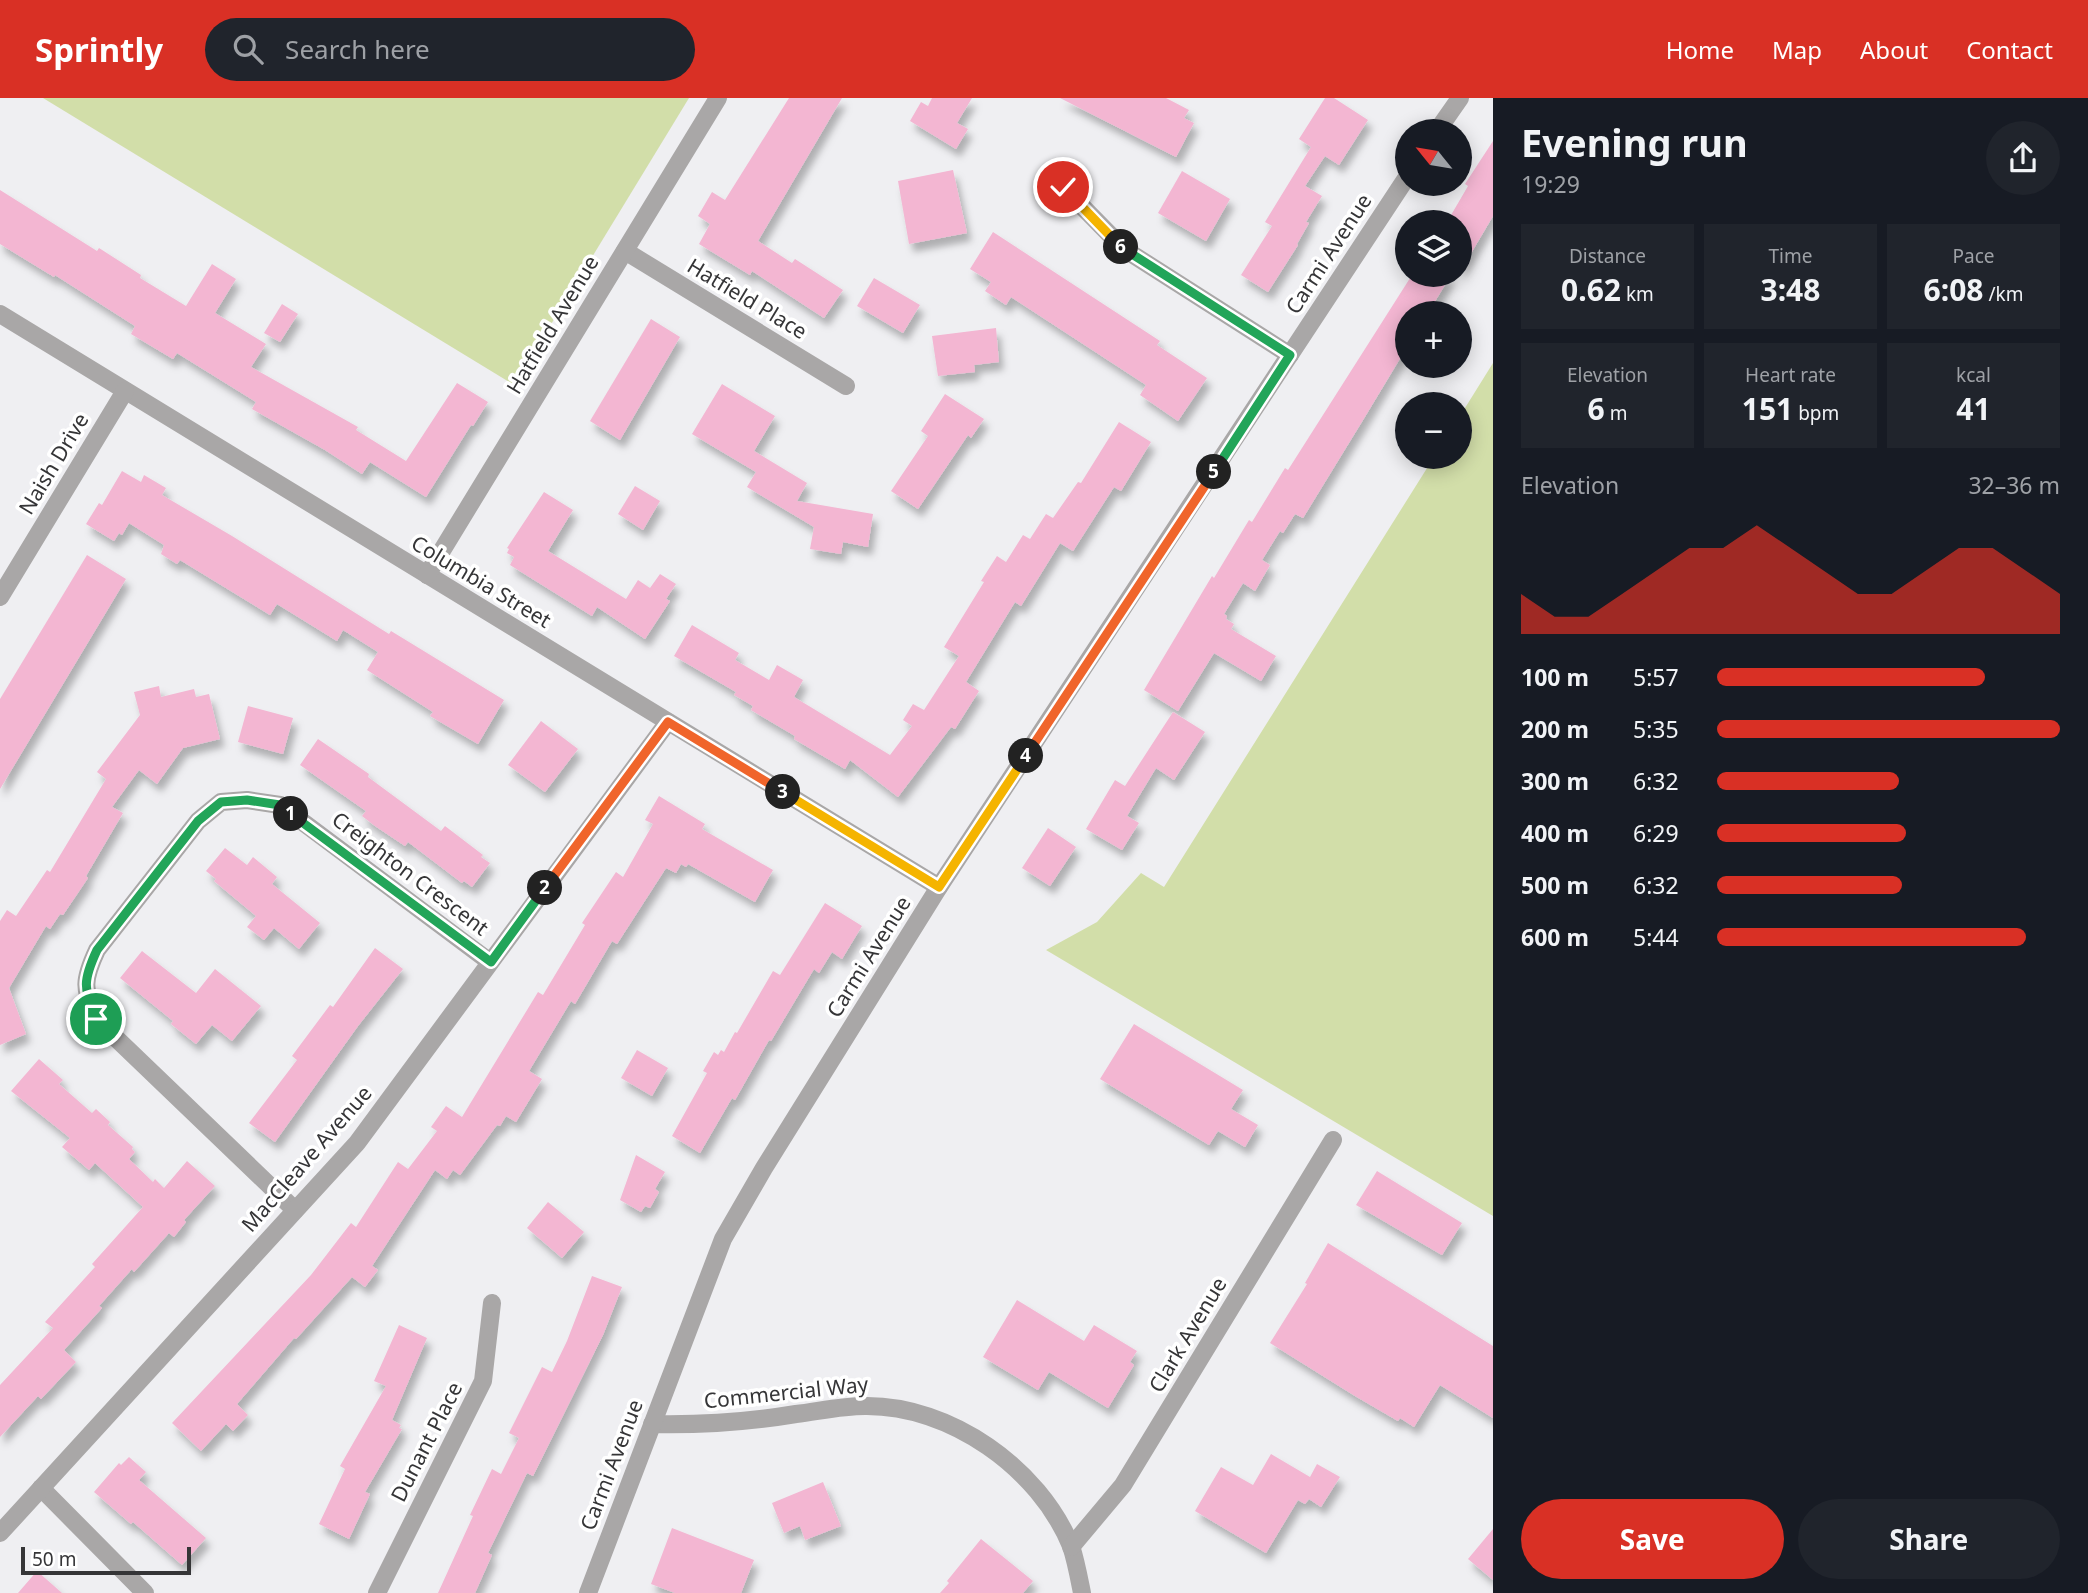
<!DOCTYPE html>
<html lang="en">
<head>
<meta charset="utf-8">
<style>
  :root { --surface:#171b24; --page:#20242c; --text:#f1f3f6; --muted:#9ea1a6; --accent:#d93025 }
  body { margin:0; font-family:"Noto Sans",sans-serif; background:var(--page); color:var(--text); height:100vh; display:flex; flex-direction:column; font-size:26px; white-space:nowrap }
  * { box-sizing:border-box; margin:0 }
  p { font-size:23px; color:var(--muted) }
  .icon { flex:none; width:38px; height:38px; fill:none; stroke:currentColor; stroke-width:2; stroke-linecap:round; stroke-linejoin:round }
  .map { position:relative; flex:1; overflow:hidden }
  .panel { display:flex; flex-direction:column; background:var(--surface); width:595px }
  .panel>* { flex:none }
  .needle { width:46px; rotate:300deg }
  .buttons { position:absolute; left:1395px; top:21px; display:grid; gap:14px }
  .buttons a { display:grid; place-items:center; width:77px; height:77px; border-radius:50%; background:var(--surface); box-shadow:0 4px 18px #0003; font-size:35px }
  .scale { position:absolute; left:21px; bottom:18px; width:170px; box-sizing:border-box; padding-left:7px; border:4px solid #353537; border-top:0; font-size:19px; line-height:24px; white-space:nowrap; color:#353537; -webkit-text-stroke:5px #fff; paint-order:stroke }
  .pin { position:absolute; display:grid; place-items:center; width:60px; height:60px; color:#fff; margin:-30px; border:4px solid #fff; border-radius:50%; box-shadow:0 2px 7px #0007 }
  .km { position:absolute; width:35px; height:35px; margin:-18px; border-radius:50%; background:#222; color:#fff; font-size:19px; line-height:35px; text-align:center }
  .round { display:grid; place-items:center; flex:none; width:74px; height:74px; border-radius:37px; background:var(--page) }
  .overview { display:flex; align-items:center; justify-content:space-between; height:119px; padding:0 28px }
  h1 { font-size:38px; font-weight:700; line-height:52px }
  .metrics { display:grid; grid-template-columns:repeat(3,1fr); gap:10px; height:119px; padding:7px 28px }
  .metrics div { display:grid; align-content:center; border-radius:0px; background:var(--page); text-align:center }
  .metrics b { font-size:30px; font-weight:700 }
  .metrics small { font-size:19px; font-weight:400 }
  .metrics p { font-size:19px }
  .chart { height:196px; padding:14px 28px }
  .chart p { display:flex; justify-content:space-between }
  .chart svg { width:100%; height:126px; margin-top:7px; fill:var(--accent); opacity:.7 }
  .button { display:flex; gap:14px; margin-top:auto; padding:14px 28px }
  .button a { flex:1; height:80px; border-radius:42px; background:var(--accent); color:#fff; font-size:28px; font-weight:700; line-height:80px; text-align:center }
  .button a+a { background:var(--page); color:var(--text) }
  ul { padding:0 28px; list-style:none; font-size:23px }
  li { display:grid; grid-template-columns:112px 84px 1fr; align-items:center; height:52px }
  li i { height:18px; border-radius:9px; background:var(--accent) }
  header { display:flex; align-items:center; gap:42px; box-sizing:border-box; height:98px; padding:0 35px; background:var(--accent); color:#fff }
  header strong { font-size:33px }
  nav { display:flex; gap:38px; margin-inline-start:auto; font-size:24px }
  .search { width:490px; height:63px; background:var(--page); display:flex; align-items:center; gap:18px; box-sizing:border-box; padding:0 24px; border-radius:38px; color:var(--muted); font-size:26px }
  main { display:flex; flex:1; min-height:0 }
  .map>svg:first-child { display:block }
</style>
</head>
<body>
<header>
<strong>Sprintly</strong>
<div class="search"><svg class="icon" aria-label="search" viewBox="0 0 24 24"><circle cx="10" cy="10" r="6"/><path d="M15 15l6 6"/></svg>Search here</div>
<nav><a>Home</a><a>Map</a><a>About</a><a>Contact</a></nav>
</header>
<main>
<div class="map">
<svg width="1493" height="1495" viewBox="0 0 1493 1495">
  <defs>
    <filter id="shadow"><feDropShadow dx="4.5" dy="8" stdDeviation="3.5" flood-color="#0004"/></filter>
  </defs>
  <rect width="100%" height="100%" fill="#efeff2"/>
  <!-- green -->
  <g fill="#d2dea9">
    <polygon points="43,0 689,0 514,287"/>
    <polygon points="1493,265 1493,1118 1046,852 1097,824 1141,775 1164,789 1434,359 1460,359 1460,318"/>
  </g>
  <!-- building -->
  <g fill="#f3b6d2" filter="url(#shadow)">
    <polygon points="789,0 842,0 758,143 792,165 795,161 843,192 824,220 752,173 750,177 699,146 710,126 698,118 712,94 725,102"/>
    <polygon points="932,0 972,0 957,25 968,31 956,51 910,23 921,4 928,8"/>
    <polygon points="1060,0 1166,0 1189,12 1184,20 1194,25 1176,59"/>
    <polygon points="1325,0 1334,0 1368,22 1339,67 1325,58 1305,88 1322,98 1306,124 1309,125 1297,146 1298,147 1268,194 1241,177 1272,128 1265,124 1311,49 1299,41"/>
    <polygon points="1493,43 1493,118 1460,174 1460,124 1447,124 1468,88 1465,86"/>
    <polygon points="953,72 967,135 909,146 898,83"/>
    <polygon points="1182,73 1230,101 1206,143 1158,115"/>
    <polygon points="0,92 97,153 99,150 141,177 140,180 186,208 212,166 236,181 215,215 266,246 251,269 358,329 356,332 406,363 457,285 488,304 473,328 471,327 426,399 370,364 362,376 325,352 252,311 256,304 177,255 173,261 131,236 135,228 55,177 54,179 0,146"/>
    <polygon points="993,134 1160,243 1157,247 1207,280 1178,323 1140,297 1146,287 1011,199 1006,207 985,193 991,184 970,171"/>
    <polygon points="1412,177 1451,177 1428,215 1407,215 1407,249 1363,322 1303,420 1295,416 1283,435 1280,433 1262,462 1270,467 1255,493 1243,485 1224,516 1227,518 1226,521 1234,526 1231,531 1276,558 1261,583 1214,555 1178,613 1144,592 1212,478 1214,480 1249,422 1252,424 1285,370 1288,372"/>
    <polygon points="874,180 920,207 903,235 857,208"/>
    <polygon points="282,206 298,216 280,244 264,235"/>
    <polygon points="651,221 680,239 620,342 590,323"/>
    <polygon points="996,230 999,264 974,267 975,274 938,278 932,238"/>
    <polygon points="722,286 775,318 754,353 807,385 797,403 873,416 868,449 843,444 841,456 810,451 814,429 747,389 756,374 692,336"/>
    <polygon points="945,296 984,321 971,340 968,337 918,411 891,393 928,338 921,333"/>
    <polygon points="1119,324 1151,344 1121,393 1114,389 1073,453 1060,445 1021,508 1015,504 966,584 979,593 955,631 951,629 898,699 850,662 845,671 794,641 795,638 751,612 753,608 734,597 736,594 674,558 692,527 739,555 735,562 769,582 777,567 803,582 794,599 890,657 912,628 903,622 913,606 924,612 959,558 944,549 984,484 981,483 997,458 1006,464 1023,437 1030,441 1046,416 1053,420 1078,384 1081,385"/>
    <polygon points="122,373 141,384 144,377 166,390 162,397 232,438 389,536 391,533 504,602 478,646 430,618 433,614 367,572 378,554 343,532 337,543 277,506 270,517 180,462 177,466 161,456 164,447 129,425 122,437 119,435 114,443 86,426 99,405 102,407"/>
    <polygon points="635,388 660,403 643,432 618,416"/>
    <polygon points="544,394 573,412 548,453 626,501 638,482 650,490 660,476 676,486 666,501 670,503 645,541 597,509 592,518 510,467 514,459 507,455 509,451 507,450"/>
    <polygon points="87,457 126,481 0,691 0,601"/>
    <polygon points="159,588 161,599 194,591 196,599 209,596 220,641 183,650 157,686 139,672 112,709 123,715 86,778 88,780 63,817 60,816 50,831 46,828 9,890 26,936 0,947 0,823 7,812 16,818 47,772 50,774 106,681 97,674 140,617 134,594"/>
    <polygon points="248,608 293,620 283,656 238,644"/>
    <polygon points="1173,614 1205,634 1174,682 1156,670 1127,718 1139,725 1122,752 1086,731 1115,682 1125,688"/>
    <polygon points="541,623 578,651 545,694 508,667"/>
    <polygon points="318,641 369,676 368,679 441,733 445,728 483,757 481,759 490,765 472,789 464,783 462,785 408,744 405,748 375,728 362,718 366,713 300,667"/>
    <polygon points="659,698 705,726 702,731 773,772 755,804 688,766 686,769 681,766 676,775 666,770 617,846 612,843 575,906 571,903 529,973 542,981 516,1024 506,1018 500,1028 497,1027 460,1077 453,1072 447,1081 435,1072 372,1168 378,1172 365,1189 352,1179 296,1241 294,1240 237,1306 248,1317 233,1333 226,1326 201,1353 172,1325 311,1177 351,1125 356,1129 398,1064 408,1071 437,1033 431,1029 446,1008 462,1019 538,894 543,897 585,827 582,825 616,774 623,779 653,726 645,722"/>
    <polygon points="1048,730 1076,749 1050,788 1022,770"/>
    <polygon points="225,750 247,767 253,759 277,779 272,786 320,825 299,851 274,830 264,842 247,829 256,818 214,783 216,781 206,773"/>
    <polygon points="825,805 862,828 842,861 832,854 819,875 814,871 771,943 769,942 735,1002 732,1000 700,1055 672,1038 707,975 703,973 714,954 718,957 721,952 724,954 735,934 737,935 773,873 780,877"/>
    <polygon points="375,850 403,871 358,928 275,1044 249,1025 297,962 292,958 330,907 333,909"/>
    <polygon points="142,853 196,895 215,871 261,908 232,943 212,927 196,946 171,926 173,923 120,880"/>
    <polygon points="1134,926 1243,992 1231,1011 1258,1027 1245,1049 1218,1033 1209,1047 1100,981"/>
    <polygon points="637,952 668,970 652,998 621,980"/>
    <polygon points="39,961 63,982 59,986 92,1015 96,1011 110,1024 108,1027 133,1049 132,1051 135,1054 129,1061 153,1084 155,1081 164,1090 187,1063 215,1088 184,1122 186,1124 174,1139 169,1135 134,1174 132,1171 99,1208 102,1210 64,1252 76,1264 41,1301 38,1298 0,1339 0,1287 53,1230 45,1224 95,1169 92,1166 143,1109 95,1065 89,1072 62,1049 70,1040 11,993"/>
    <polygon points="636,1057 665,1074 655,1091 659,1094 650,1110 645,1108 641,1114 620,1102"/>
    <polygon points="1377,1073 1462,1125 1442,1157 1356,1107"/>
    <polygon points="548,1104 584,1134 562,1160 527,1130"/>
    <polygon points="1328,1145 1493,1248 1493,1320 1440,1287 1414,1329 1400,1320 1398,1323 1355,1298 1270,1245 1307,1186 1305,1185"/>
    <polygon points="592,1178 622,1189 603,1237 533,1378 527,1375 488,1455 492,1457 475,1495 438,1495 473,1418 470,1417 492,1371 501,1376 519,1340 509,1335 542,1269 552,1274 567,1243"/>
    <polygon points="1017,1202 1084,1243 1094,1227 1137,1253 1130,1264 1134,1267 1108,1310 1049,1274 1038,1292 983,1259"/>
    <polygon points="399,1227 427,1240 392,1322 401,1327 399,1330 402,1331 365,1394 370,1396 349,1441 319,1426 345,1371 340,1368 386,1288 374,1283"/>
    <polygon points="1271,1356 1310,1379 1317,1366 1340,1379 1321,1409 1309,1401 1305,1406 1298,1402 1266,1455 1195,1413 1221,1369 1253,1387"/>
    <polygon points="129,1359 146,1374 139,1382 206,1440 182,1467 133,1424 131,1426 94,1394 119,1365 121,1367"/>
    <polygon points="823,1384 841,1428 805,1442 800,1428 784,1435 772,1405"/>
    <polygon points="672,1430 754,1462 741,1495 675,1495 651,1486"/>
    <polygon points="1493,1431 1493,1482 1468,1461"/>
    <polygon points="981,1441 1033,1483 1023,1495 940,1495 949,1485 947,1483"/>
    <polygon points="37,1473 62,1495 18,1495"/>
  </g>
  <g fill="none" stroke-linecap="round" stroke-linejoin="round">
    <!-- minor -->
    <g stroke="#a9a7a7" stroke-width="18">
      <polyline points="1063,89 1124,151 1290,257"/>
      <polyline points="625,153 846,288"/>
      <polyline points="0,216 939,789"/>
      <polyline points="427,477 718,0"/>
      <polyline points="0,499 125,293"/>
      <path d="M295 1112 96 921C83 890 83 882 97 852L198 723 221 704 247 702 280 707 490 864"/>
      <path d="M652 1326C701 1327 748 1324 796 1316 820 1313 842 1308 865 1308 950 1307 1039 1370 1071 1448 1076 1463 1079 1480 1082 1495"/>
      <polyline points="41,1390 145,1495"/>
      <polyline points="0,1435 357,1045 668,624"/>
      <polyline points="1071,1449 1123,1387 1333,1042"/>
      <polyline points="377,1495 483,1283 492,1205"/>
    </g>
    <!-- tertiary -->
    <g stroke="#a9a7a7" stroke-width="18">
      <polyline points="1437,33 1460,0"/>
      <polyline points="588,1495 723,1141 764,1070 939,789 1407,79"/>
    </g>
  </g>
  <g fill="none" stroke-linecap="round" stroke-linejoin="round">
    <!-- split-1 casing -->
    <g stroke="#fff" stroke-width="14">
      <path id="split-1" d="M96 921C83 890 83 882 97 852L198 723 221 704 247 702 280 707 291 716"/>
    </g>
    <!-- split-2 casing -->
    <g stroke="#fff" stroke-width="14">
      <polyline id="split-2" points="291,716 491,864 545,790"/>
    </g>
    <!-- split-3 casing -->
    <g stroke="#fff" stroke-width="14">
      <polyline id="split-3" points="545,790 668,624 783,694"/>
    </g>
    <!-- split-4 casing -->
    <g stroke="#fff" stroke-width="14">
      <polyline id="split-4" points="783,694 939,789 1026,658"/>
    </g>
    <!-- split-5 casing -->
    <g stroke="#fff" stroke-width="14">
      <polyline id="split-5" points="1026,658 1214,374"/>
    </g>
    <!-- split-6 casing -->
    <g stroke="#fff" stroke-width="14">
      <polyline id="split-6" points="1121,149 1290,257 1214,374"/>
    </g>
    <!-- split-7 casing -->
    <g stroke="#fff" stroke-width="14">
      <polyline id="split-7" points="1063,89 1121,149"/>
    </g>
    <!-- split-1 -->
    <use href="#split-1" stroke="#22a559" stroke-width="9"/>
    <!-- split-2 -->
    <use href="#split-2" stroke="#22a559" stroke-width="9"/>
    <!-- split-3 -->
    <use href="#split-3" stroke="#f0652b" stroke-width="9"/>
    <!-- split-4 -->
    <use href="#split-4" stroke="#f5b400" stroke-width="9"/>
    <!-- split-5 -->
    <use href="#split-5" stroke="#f0652b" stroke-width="9"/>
    <!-- split-6 -->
    <use href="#split-6" stroke="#22a559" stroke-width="9"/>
    <!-- split-7 -->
    <use href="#split-7" stroke="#f5b400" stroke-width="9"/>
  </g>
  <g text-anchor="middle" stroke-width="7" stroke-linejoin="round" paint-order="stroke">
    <!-- street labels -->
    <g font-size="21" fill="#353537" stroke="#fff">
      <text transform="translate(1329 156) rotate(-57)" y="7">Carmi Avenue</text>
      <text transform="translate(747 201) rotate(31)" y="7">Hatfield Place</text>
      <text transform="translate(553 227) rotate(-59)" y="7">Hatfield Avenue</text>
      <text transform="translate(54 366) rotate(-59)" y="7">Naish Drive</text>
      <text transform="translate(481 484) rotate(31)" y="7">Columbia Street</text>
      <text transform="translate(410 776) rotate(37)" y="7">Creighton Crescent</text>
      <text transform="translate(869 859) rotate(-58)" y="7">Carmi Avenue</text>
      <text transform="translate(307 1061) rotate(-49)" y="7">MacCleave Avenue</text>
      <text transform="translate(1188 1237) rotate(-59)" y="7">Clark Avenue</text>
      <text transform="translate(786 1295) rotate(-6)" y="7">Commercial Way</text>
      <text transform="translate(427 1344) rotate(-63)" y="7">Dunant Place</text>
      <text transform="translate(612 1367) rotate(-69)" y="7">Carmi Avenue</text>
    </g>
  </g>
</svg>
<div class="buttons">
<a><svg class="needle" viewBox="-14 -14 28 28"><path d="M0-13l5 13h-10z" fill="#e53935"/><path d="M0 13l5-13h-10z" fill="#9ea1a6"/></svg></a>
<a><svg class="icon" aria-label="layers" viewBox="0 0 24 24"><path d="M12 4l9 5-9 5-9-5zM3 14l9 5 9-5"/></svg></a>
<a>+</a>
<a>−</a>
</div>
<div class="scale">50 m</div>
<div class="pin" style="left:96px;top:921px;background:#1e9e55"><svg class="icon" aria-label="arrive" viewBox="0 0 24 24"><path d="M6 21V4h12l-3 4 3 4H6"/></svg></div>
<div class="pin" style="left:1063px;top:89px;background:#d93025"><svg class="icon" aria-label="check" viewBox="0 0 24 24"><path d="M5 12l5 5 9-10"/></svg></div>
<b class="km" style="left:291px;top:716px">1</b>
<b class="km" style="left:545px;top:790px">2</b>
<b class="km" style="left:783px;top:694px">3</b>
<b class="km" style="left:1026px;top:658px">4</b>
<b class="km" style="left:1214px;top:374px">5</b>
<b class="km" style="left:1121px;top:149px">6</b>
</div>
<section class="panel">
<div class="overview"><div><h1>Evening run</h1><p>19:29</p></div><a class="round"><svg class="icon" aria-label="share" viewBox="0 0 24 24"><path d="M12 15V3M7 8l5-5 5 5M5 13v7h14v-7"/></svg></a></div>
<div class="metrics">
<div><p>Distance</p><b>0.62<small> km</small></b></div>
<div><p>Time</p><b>3:48</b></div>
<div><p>Pace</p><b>6:08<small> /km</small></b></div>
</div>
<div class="metrics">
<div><p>Elevation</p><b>6<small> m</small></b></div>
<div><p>Heart rate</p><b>151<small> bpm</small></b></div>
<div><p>kcal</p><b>41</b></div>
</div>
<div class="chart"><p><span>Elevation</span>32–36 m</p>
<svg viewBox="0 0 160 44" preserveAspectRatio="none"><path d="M0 44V30L10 38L20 38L30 30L40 22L50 14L60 14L70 6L80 14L90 22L100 30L110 30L120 22L130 14L140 14L150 22L160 30V44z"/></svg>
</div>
<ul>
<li><b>100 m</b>5:57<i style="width:78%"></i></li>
<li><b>200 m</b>5:35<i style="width:100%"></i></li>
<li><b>300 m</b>6:32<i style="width:53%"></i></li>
<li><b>400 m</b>6:29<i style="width:55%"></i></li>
<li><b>500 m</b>6:32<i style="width:54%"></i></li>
<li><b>600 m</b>5:44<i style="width:90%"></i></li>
</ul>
<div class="button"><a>Save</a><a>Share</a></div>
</section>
</main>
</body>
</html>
